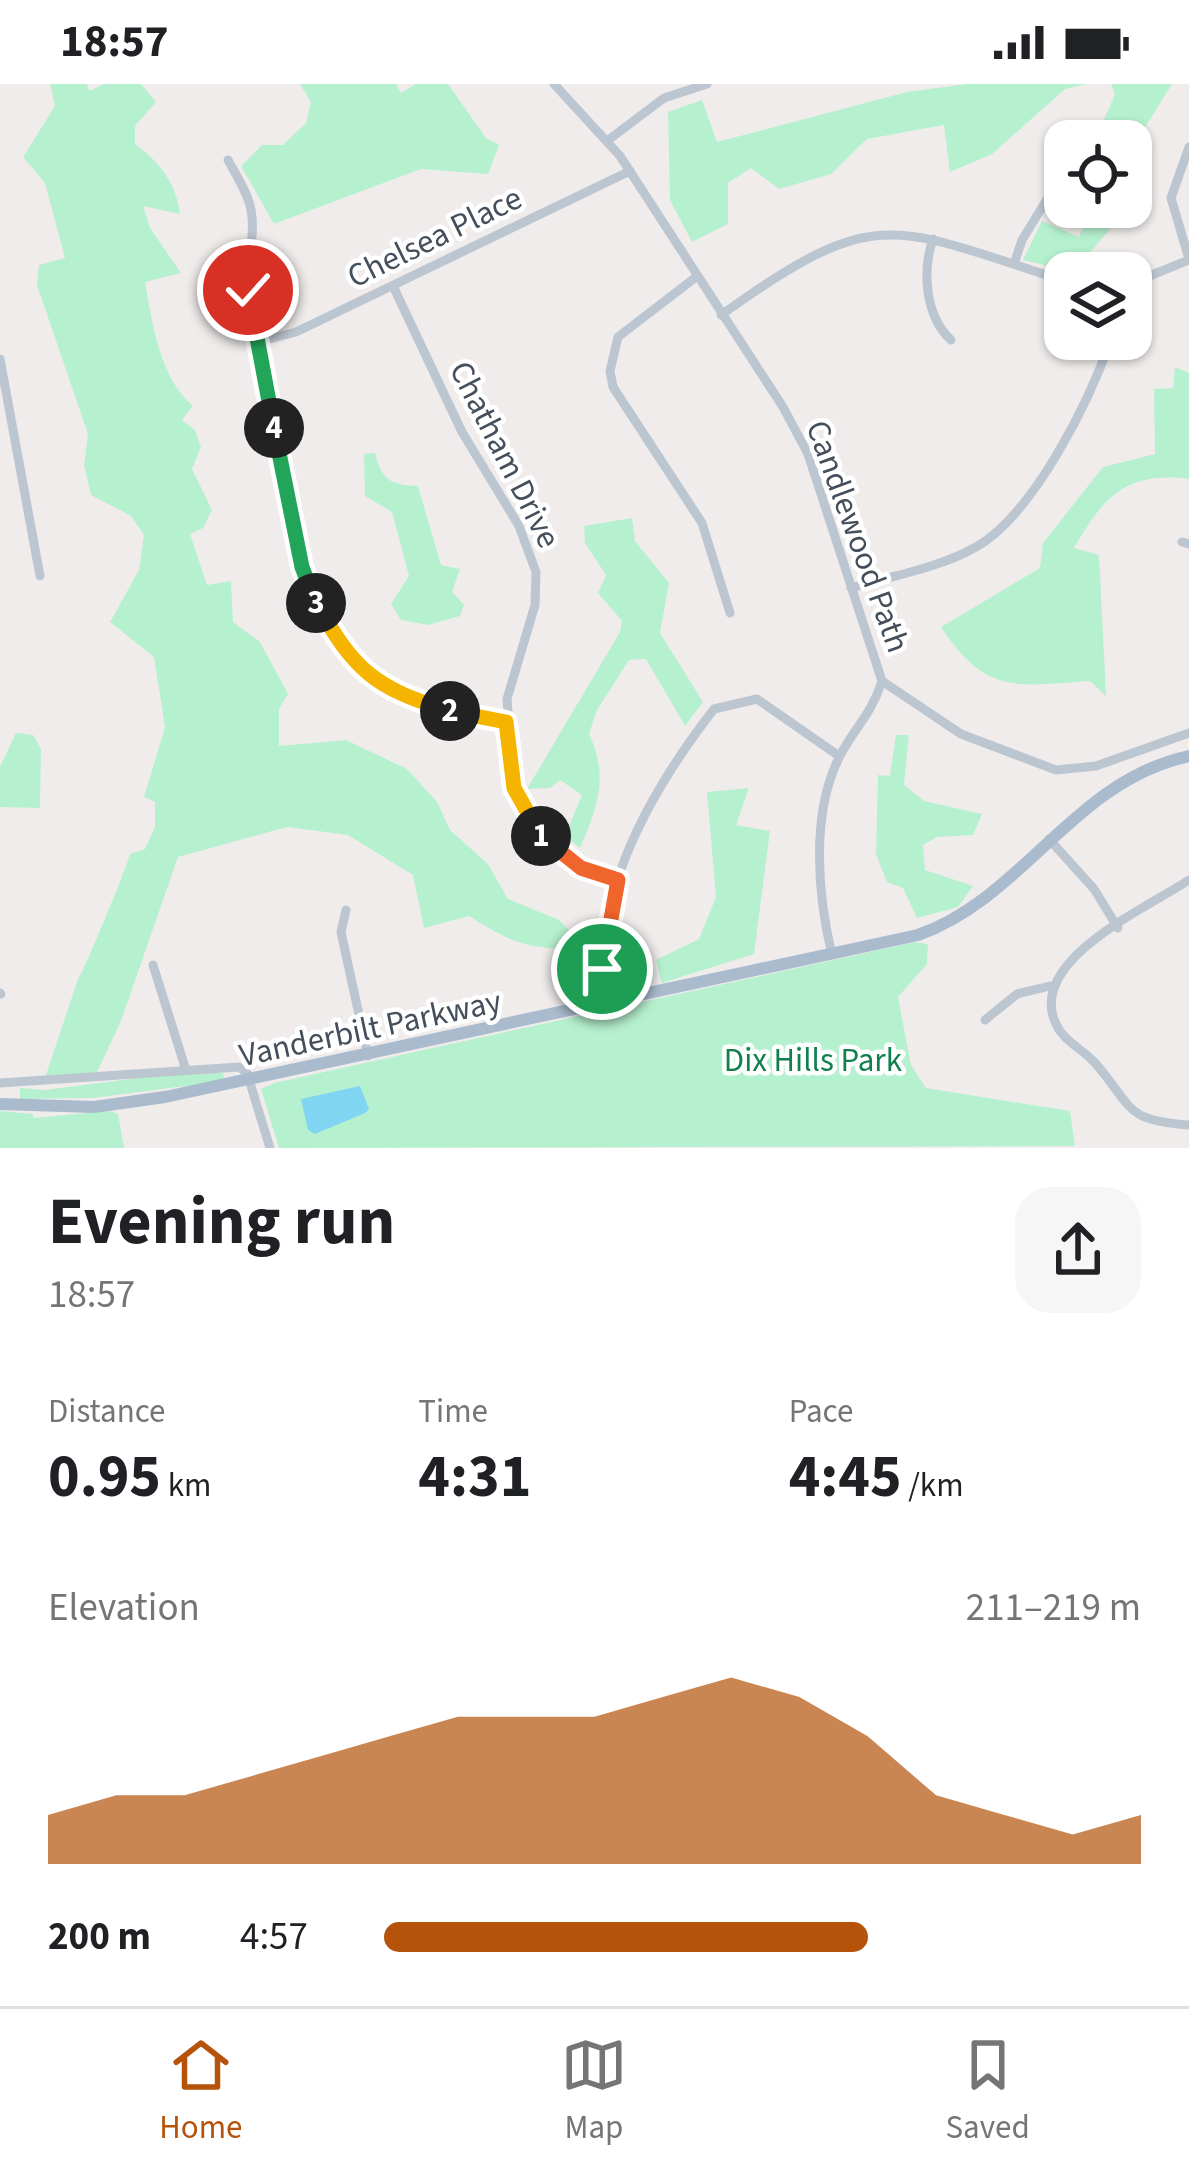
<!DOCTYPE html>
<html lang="en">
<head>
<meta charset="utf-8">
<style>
  :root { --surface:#fff; --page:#f6f6f6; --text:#202124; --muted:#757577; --line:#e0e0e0; --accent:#b45309 }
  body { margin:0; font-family:"Source Sans 3",sans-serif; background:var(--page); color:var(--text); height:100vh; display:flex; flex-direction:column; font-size:45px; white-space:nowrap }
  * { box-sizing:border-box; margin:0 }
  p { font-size:39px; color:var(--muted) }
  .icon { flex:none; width:66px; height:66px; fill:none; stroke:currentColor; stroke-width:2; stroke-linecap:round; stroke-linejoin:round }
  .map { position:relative; height:1064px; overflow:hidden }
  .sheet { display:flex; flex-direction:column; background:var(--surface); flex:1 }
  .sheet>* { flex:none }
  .tools { position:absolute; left:1044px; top:36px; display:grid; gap:24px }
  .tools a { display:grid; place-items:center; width:108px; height:108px; border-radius:24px; background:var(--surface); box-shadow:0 3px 9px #0004; font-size:60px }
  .pin { position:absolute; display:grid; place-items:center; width:102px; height:102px; color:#fff; margin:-51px; border:6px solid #fff; border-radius:50%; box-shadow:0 3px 12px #0007 }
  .km { position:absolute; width:60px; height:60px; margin:-30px; border-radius:50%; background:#222; color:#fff; font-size:33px; line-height:60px; text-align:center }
  .round { display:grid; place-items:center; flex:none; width:126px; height:126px; border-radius:36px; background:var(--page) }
  .overview { display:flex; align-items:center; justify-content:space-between; height:204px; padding:0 48px }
  h1 { font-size:66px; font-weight:700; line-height:90px }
  .metrics { display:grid; grid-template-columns:repeat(3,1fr); gap:18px; height:204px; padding:12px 48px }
  .metrics div { display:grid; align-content:center }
  .metrics b { font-size:60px; font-weight:700 }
  .metrics small { font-size:33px; font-weight:400 }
  .metrics p { font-size:33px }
  .chart { height:336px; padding:24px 48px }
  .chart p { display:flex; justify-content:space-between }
  .chart svg { width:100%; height:216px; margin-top:12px; fill:var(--accent); opacity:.7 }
  ul { padding:0 48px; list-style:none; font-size:39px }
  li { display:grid; grid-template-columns:192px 144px 1fr; align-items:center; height:90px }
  li i { height:30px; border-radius:15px; background:var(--accent) }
  .status { display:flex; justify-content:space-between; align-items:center; height:84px; padding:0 60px; background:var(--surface); direction:ltr }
  .status svg { height:33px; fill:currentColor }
  .dock { display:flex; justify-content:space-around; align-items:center; height:168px; border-top:3px solid var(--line); background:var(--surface); font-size:33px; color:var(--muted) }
  .dock a { display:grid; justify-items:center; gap:6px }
  .dock .active { color:var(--accent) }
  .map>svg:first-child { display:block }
</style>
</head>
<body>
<div class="status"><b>18:57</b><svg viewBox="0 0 49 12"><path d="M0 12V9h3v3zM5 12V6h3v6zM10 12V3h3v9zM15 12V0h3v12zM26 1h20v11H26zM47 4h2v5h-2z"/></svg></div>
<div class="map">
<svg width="1189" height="1064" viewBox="0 0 1189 1064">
  <rect width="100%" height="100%" fill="#f0ecec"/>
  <!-- green -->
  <g fill="#b6f1cf">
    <path d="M50 0H87L89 7 104 0H141L156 18 135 42V60C160 78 176 99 180 130L143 122 150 144 181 189 145 198C152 239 160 294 193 322L182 336 195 346 201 363 192 385 212 426 203 444 190 450 207 501 231 497 233 538 260 558 288 610 279 625V662L346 656 407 685 437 718 450 746 488 780 508 815 559 836 574 851 570 864C527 866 505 855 469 832L424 844 413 791 348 751 287 743 178 773 121 937 97 988 45 994 78 895C83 890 126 785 130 770L145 765 155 743V718L144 713 165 643 154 573 110 538 139 486 144 451 131 432 91 411 84 381 88 350 37 201 39 181 65 174 45 99 23 73 55 22Z"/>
    <polygon points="300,0 396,0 401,9 416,0 448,0 486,54 499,61 488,90 421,85 274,140 241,82 262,61 283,61 306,39 311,18"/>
    <polygon points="967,0 1086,0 1065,5 992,70 950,88 944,41 867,55 831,90 779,105 751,84 728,99 728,140 692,158 670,116 668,28 702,16 717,58 907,8"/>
    <polygon points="1111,0 1172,0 1131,66 1131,57 1095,57 1115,10"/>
    <polygon points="1070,123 1106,123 1110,145 1073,188 1023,176 1042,137 1079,153 1088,131"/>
    <path d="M1175 283 1189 289V395C1125 387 1103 414 1074 464L1099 471 1106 612 1090 597C1015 602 986 611 941 543L1040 484 1043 459 1103 383 1155 370 1154 305 1173 304Z"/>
    <path d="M375 369C382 396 390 401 418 402L441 481 460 485 452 508 464 521 460 532 428 541 401 536 391 520 409 492 392 428 365 412 364 370Z"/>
    <path d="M632 434 635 457 669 499 660 549 703 618 685 642 646 575 629 576 597 626 589 650C609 692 598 723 580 764L565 752 582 711 560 696 550 704 527 705 620 548 622 537 598 509 606 491 585 459 584 442Z"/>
    <polygon points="16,649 33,651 41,665 40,724 0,723 0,683"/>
    <polygon points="896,651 909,651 904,701 924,717 982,730 973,751 937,753 923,761 925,786 973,802 958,823 917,834 903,804 887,798 876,770 878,691 890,692"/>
    <polygon points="749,704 736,741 770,747 754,870 662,899 656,876 699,855 716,813 707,708"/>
    <polygon points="915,858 928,860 927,880 898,913 911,981 926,1004 1070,1027 1075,1062 279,1064 261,1005 274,999"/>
    <polygon points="185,988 223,989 225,997 92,1014 20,1015 20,1004 45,1006"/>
    <polygon points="0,1027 33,1030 33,1034 110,1027 118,1030 124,1064 0,1064"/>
  </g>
  <!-- water -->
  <polygon fill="#80d6f2" points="360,1002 369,1025 365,1029 315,1050 308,1046 301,1015"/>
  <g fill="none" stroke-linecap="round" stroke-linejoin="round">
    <!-- minor -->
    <g stroke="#bcc6d0" stroke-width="9">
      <polyline points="554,0 620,72 783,323 808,370 882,597 961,650 1056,686 1096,682 1189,649"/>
      <polyline points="607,57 664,14 707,0"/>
      <polyline points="1189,63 1171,114 1189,175"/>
      <path d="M228 76C236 91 248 109 251 126 256 151 246 181 248 208 253 258 268 310 278 360 306 508 325 630 506 637"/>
      <path d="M933 155C922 187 925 232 951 256"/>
      <polyline points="1014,180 1022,156 1065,86"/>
      <polyline points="696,193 618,253 610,287 613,303 702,439 730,529"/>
      <polyline points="393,202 462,348 519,442 536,488 535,521 507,615 514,704 545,757 581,784 618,797"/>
      <polyline points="1131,208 1147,193 1189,176"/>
      <path d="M721 231C877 119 891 141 1065 197"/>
      <polyline points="258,258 296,248 630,87"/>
      <polyline points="0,275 40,492"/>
      <polyline points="1182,458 1189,460"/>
      <path d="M851 504C891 492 939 484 976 463 1034 430 1090 316 1111 255"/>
      <polyline points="1049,755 1094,805 1118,844"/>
      <path d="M1189 796C1145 825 1026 877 1056 940 1064 958 1083 965 1095 979 1134 1023 1122 1036 1189 1041"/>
      <polyline points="346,826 341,848 368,972"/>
      <path d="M832 871C818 813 811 734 837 678 850 648 871 633 882 597"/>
      <polyline points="153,881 185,983"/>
      <polyline points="0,909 1,910"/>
      <path d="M607 920C587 815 652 705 714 625L757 615 839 672"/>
      <polyline points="985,936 1017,910 1050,902"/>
      <polyline points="0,999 239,983 247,989 270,1064"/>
    </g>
    <!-- major -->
    <path stroke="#aabbce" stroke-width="12" d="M0 1020 94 1023 165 1013 918 851C1025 813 1073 697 1189 672"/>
  </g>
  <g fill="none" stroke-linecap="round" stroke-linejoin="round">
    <!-- split-1 casing -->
    <g stroke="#fff" stroke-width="24">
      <polyline id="split-1" points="541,752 581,784 618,796 602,885"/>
    </g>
    <!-- split-2 casing -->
    <g stroke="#fff" stroke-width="24">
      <polyline id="split-2" points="450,627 506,638 514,704 541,752"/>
    </g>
    <!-- split-3 casing -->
    <g stroke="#fff" stroke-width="24">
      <path id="split-3" d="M316 519C355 587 374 604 450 627"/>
    </g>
    <!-- split-4 casing -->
    <g stroke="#fff" stroke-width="24">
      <polyline id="split-4" points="274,344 302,483 316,519"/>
    </g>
    <!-- split-5 casing -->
    <g stroke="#fff" stroke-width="24">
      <polyline id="split-5" points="248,206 274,344"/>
    </g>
    <!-- split-1 -->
    <use href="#split-1" stroke="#f0652b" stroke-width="15"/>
    <!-- split-2 -->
    <use href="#split-2" stroke="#f5b400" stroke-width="15"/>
    <!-- split-3 -->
    <use href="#split-3" stroke="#f5b400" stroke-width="15"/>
    <!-- split-4 -->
    <use href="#split-4" stroke="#22a559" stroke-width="15"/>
    <!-- split-5 -->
    <use href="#split-5" stroke="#22a559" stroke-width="15"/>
  </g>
  <g text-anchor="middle" stroke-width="9" stroke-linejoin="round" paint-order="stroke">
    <!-- street labels -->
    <g font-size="33" fill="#444f5b" stroke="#fff">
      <text transform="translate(434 152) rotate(-26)" y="12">Chelsea Place</text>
      <text transform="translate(506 370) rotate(63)" y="12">Chatham Drive</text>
      <text transform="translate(859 452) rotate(70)" y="12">Candlewood Path</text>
      <text transform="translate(370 943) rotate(-12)" y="12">Vanderbilt Parkway</text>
    </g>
    <!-- park labels -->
    <g font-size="33" fill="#10814d" stroke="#fff">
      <text x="813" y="987">Dix Hills Park</text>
    </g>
  </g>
</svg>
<div class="tools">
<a><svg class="icon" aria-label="locate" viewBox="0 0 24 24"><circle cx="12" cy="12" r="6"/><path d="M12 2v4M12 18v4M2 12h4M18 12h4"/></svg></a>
<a><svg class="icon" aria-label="layers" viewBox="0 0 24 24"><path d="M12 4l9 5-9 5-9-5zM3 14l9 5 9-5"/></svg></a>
</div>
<div class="pin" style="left:602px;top:885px;background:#1e9e55"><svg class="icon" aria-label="arrive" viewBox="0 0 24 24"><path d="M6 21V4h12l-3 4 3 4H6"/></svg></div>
<div class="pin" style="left:248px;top:206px;background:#d93025"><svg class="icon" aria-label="check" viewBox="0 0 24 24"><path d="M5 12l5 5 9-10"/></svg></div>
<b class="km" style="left:541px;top:752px">1</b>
<b class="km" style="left:450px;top:627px">2</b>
<b class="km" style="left:316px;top:519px">3</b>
<b class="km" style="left:274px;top:344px">4</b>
</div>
<section class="sheet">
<div class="overview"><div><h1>Evening run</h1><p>18:57</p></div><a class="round"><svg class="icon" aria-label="share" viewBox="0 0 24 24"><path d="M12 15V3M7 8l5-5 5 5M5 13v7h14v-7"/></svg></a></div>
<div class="metrics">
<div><p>Distance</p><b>0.95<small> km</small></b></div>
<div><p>Time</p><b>4:31</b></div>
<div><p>Pace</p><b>4:45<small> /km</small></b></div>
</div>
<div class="chart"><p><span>Elevation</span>211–219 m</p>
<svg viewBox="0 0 160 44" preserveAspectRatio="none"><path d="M0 44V34L10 30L20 30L30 26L40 22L50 18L60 14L70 14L80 14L90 10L100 6L110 10L120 18L130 30L140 34L150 38L160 34V44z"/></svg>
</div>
<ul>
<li><b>200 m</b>4:57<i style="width:64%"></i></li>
</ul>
</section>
<nav class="dock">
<a class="active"><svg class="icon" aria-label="home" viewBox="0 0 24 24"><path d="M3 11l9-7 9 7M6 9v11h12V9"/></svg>Home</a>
<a><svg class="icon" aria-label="map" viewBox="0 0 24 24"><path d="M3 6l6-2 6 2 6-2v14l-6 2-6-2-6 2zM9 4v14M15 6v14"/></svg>Map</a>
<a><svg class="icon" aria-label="saved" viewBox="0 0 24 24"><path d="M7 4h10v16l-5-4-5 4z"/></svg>Saved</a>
</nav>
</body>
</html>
